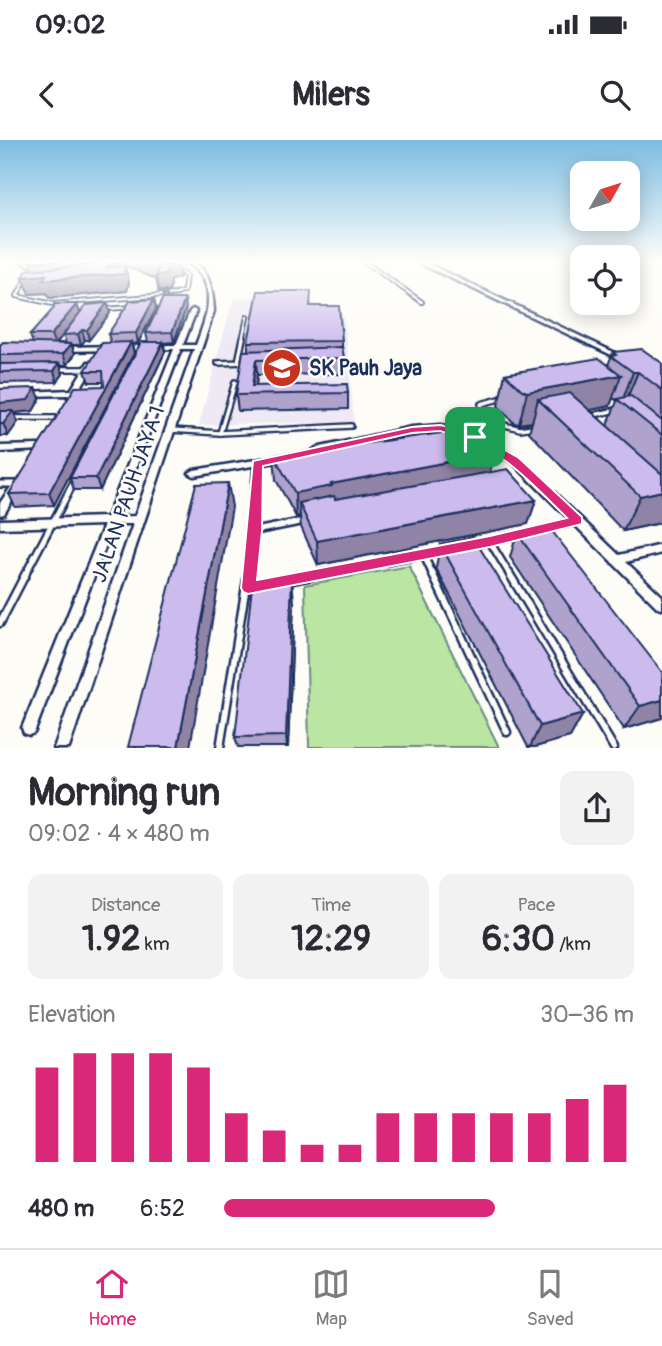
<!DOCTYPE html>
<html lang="en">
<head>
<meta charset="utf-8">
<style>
  :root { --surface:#fff; --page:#f2f2f3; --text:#2b2b33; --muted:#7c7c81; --line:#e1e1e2; --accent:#db2777 }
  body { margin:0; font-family:Pangolin,sans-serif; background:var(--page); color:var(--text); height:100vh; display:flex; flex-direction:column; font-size:26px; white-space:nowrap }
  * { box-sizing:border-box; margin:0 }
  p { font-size:23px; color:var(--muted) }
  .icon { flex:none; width:38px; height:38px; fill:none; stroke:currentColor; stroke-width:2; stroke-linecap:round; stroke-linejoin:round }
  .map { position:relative; height:608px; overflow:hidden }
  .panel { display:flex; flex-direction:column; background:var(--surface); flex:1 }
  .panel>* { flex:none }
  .needle { width:46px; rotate:51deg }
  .fabs { position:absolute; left:570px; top:21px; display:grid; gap:14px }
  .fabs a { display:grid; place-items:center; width:70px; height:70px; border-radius:14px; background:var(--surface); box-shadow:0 4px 18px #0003; font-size:35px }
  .pin { position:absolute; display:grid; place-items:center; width:60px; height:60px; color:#fff; margin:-30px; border-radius:14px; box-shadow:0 4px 10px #0006 }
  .round { display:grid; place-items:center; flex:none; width:74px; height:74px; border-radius:14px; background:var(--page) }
  .summary { display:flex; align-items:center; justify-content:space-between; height:119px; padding:0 28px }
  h1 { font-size:38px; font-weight:800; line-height:52px }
  .metrics { display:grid; grid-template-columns:repeat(3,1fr); gap:10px; height:119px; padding:7px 28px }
  .metrics div { display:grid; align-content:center; border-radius:14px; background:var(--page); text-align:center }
  .metrics b { font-size:35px; font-weight:800 }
  .metrics small { font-size:19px; font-weight:400 }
  .metrics p { font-size:19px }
  .chart { height:196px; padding:14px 28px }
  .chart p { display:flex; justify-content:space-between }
  .chart svg { width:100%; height:126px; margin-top:7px; stroke:var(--accent); stroke-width:6 }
  ul { padding:0 28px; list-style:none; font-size:23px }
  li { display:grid; grid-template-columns:112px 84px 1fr; align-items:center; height:52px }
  li i { height:18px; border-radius:9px; background:var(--accent) }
  .status { display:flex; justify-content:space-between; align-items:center; height:49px; padding:0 35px; background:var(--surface); direction:ltr }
  .status svg { height:19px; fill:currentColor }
  header { display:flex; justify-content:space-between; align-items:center; height:91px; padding:0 28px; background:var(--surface); font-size:32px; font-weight:800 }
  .menu { display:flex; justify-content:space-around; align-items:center; height:98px; border-top:2px solid var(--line); background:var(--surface); font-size:19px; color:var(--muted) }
  .menu a { display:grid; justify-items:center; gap:4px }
  .menu .current { color:var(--accent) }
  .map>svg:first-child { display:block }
</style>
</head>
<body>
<div class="status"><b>09:02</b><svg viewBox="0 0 49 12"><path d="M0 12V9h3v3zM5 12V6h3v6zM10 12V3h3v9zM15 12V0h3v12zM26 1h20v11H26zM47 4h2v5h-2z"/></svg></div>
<header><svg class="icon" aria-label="back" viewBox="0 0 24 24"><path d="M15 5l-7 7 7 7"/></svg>Milers<svg class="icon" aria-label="search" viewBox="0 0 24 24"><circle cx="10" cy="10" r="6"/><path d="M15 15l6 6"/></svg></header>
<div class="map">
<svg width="662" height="608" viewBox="0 0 662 608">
  <rect width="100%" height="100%" fill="#fdfcf7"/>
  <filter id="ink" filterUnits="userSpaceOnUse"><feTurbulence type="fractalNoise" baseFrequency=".0143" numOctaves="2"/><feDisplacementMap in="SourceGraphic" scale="14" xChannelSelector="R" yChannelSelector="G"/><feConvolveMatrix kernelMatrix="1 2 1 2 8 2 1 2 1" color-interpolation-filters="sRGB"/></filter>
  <g filter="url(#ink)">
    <!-- built -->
    <polygon fill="#eee9f4" points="292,154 344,175 354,282 199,285 233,159"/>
    <!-- green -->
    <polygon fill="#bae5a2" stroke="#6a8a80" stroke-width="2" points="409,426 499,607 309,607 305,445"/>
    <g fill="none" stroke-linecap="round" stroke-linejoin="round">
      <!-- lane-far3 casing -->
      <g stroke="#1b2f5e" stroke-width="6">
        <g id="lane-far3">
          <polyline points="22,121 33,126 17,156 53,164 177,154 184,151 186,136 174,128"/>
          <polyline points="363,121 422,162"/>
          <polyline points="106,169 132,167"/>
          <polyline points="242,200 247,177"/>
        </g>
      </g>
      <!-- lane-far2 casing -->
      <g stroke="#1b2f5e" stroke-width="8">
        <g id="lane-far2">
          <polyline points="238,222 243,198"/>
          <polyline points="218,223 245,222"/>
          <polyline points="57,229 87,229"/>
          <polyline points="590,276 616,270"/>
          <polyline points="13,278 57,278"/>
          <polyline points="486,280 520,289 533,287"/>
          <polyline points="171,290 220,293 351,286"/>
          <polyline points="220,293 235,242"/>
          <polyline points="475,297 486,286 481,264 503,258"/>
        </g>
      </g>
      <!-- lane-far1 casing -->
      <g stroke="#1b2f5e" stroke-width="10">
        <g id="lane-far1">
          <polyline points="0,344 16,344"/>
          <polyline points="545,390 577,381"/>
          <polyline points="255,391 305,381"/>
          <polyline points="490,402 510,435"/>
          <polyline points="473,405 519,395"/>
          <polyline points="424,416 433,435"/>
          <polyline points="25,435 75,340"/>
          <polyline points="248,435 257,323"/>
          <polyline points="319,435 444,411"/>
        </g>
      </g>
      <!-- lane casing -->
      <g stroke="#1b2f5e" stroke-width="11">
        <g id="lane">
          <polyline points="432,433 507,592"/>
          <polyline points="509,433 614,608"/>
          <polyline points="287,441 328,433"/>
          <polyline points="248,448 258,446"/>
          <polyline points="0,483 26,433"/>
          <polyline points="220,608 248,433"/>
        </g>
      </g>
      <!-- street casing -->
      <g stroke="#1b2f5e" stroke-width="5">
        <g id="street">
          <path d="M184 121C209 121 213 151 214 171L69 608H54L133 384H114L36 588 34 593 29 595 24 593 22 588 104 385 0 388V380L107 377 174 209 62 211 59 209 62 207 176 205 190 171 193 169 196 171 183 205H196C204 183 216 156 201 135 196 128 189 125 184 121ZM181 209H194L135 376 117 377Z"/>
          <polygon points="415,121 422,121 626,218 622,220 620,219"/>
          <polygon points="88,222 94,222 95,224 74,258 68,258 68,255 26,256 22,254 26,252 71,250"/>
          <polygon points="440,285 470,292 518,318 619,415 662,405 662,413 626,422 662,456 662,469 658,468 512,322 464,296 440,291 412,293 316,314 312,311 316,308 412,287"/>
          <polygon points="39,305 43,308 42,310 0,312 0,306"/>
          <polygon points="285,315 290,318 288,320 194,336 189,333 194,330"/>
          <polygon points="16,343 19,344 21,346 4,374 0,375 0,363 13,344"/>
        </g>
      </g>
      <!-- lane-far3 -->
      <use href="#lane-far3" stroke="#fdfcf7" stroke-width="2.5"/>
      <!-- lane-far2 -->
      <use href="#lane-far2" stroke="#fdfcf7" stroke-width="3.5"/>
      <!-- lane-far1 -->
      <use href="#lane-far1" stroke="#fdfcf7" stroke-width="5"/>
      <!-- lane -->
      <use href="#lane" stroke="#fdfcf7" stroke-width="6"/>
      <!-- street -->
      <use href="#street" fill="#fdfcf7" fill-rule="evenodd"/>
    </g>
    <!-- wall -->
    <g fill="#afa2cc" stroke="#1b2f5e" stroke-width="2" fill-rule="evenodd">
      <polygon points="32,121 177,121 180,137 171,140 171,144 169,152 166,152 167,159 186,168 174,202 164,203 165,212 100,350 74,350 70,338 148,202 146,193 163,158 162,152 159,153 156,139 119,123 117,126 129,142 127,151 49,158 47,153 29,154 33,130 31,122"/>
      <polygon points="154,159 156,169 138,203 132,204 134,213 54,365 15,367 9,354 104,246 104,242 89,242 85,231 111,203 108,194"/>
      <path d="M107 163 110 173 89 200H85L81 205H72L75 214 67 225H60L63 234 57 242 0 243V205L33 203 30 195 80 173ZM63 195 66 203H56Z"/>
      <polygon points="311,166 342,201 342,207 344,218 344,234 257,235 256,246 348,253 348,269 238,271 236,255 248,211 248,202"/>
      <path d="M613 212 662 223V379L660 383 623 391 529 292 532 282 519 284 514 283 498 266 505 234 608 225ZM613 258 617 261 607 286 590 270 610 266Z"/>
      <polygon points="0,249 40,259 33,271 14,273 18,282 8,296 0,296"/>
      <polygon points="274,316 490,332 536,360 528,384 318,425 301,387 300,376 296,377 276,340"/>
      <polygon points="517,393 662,532 662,578 624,589 510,417"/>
      <polygon points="440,404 583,574 570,597 535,607 528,607 436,428"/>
      <polygon points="294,462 288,607 238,607 235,597"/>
    </g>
    <!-- shaded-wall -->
    <g fill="#8f84a6" stroke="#1b2f5e" stroke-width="2">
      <polygon points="110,121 118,121 119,123 115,135 125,126 129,142 127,151 49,158 47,153 29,154 23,137 107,127"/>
      <polygon points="177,121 180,137 171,140 171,144 169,152 166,152 167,160 163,159 165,152 159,153 156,136 163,125"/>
      <polygon points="154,159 156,169 138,203 136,193"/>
      <polygon points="185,159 186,168 174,202 172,192"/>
      <polygon points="107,163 110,173 89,200 87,190"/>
      <polygon points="77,164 80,173 55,205 51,195"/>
      <polygon points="82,190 85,200 81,205 78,194"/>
      <polygon points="131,202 134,213 54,365 49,353"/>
      <polygon points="163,202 165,212 100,350 96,338"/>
      <polygon points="71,204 75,214 67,225 63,214"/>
      <polygon points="256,220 257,235 255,254 252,246"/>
      <polygon points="59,223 63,234 57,242 54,231"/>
      <polygon points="633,232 638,232 625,263 622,262"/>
      <polygon points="621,235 610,266 557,277 538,259 532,282 519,284 527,252"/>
      <polygon points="36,248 40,259 33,271 14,273 18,282 8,296 0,275 0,263"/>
      <polygon points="495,313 489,336 332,368 299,363 300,376 296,377 295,353 331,344"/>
      <polygon points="228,343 232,367 190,607 178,607"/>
      <polygon points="662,351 662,379 660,383 623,391 640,356"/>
      <polygon points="536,360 528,384 318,425 317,401"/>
      <polygon points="292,438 294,462 288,607 287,607 286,596"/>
      <polygon points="662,560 662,578 624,589 640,566"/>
      <polygon points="583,574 570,597 535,607 530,607 540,586"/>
    </g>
    <!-- building -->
    <g fill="#ccbced" stroke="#1b2f5e" stroke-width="2">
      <polygon points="32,121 55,121 31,122"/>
      <polygon points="92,121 110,121 107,127 125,126 124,134 43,140 46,135 23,137 27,130 92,125"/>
      <polygon points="150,121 176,121 163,125 168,127 166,135 156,136 159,124"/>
      <polygon points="161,151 165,151 163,159 185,159 172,192 146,193 164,156"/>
      <polygon points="258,151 311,151 310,166 339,166 342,201 248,202"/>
      <polygon points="154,159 136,193 108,194 130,161"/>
      <polygon points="107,163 87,190 82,190 78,194 63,195 86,165"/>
      <polygon points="54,164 77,164 51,195 30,195 54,168"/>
      <polygon points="3,202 71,204 63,214 0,215 0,205"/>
      <polygon points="131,202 49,353 9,354 75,247 104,246 103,231 85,231 102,203"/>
      <polygon points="141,202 163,202 96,338 70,338"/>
      <polygon points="342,207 344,218 256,220 252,246 347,244 348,253 236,255 243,211"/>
      <polygon points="642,209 662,223 662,250 638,232 633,232 611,216 616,215 613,212"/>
      <polygon points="599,218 621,235 527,252 522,250 505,234"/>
      <polygon points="59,223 54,231 0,232 0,224"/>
      <polygon points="36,248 28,260 0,263 0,249"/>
      <polygon points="570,253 662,334 662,351 640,356 538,259"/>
      <polygon points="631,256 662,281 662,295 617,259"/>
      <polygon points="0,271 13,271 3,284 0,284"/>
      <polygon points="471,289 495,313 331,344 332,346 295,353 274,316"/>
      <polygon points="508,329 536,360 317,401 299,363 334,356 335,359"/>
      <polygon points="228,343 178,607 128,607 196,344"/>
      <polygon points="548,386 662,532 662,560 640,566 517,393"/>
      <polygon points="473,397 583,574 540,586 440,404"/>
      <polygon points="253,438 292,438 286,596 235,597"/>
    </g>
  </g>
  <!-- sky -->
  <linearGradient id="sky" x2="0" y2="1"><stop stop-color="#7cbce2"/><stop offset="0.59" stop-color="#fefefb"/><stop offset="1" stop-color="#fefefb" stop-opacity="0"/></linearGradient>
  <rect width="662" height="206" fill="url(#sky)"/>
  <!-- route -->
  <path fill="#db2777" stroke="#fff" stroke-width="2" fill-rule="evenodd" d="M440 285 479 295 519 318 582 377V384L490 407 248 454 243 452 241 448 253 321 412 287ZM440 291C501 307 523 335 567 378L490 396 257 440 262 391 263 326 412 293Z"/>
  <!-- icons -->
  <defs>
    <g id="school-disc" transform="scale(2.0125)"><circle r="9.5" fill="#c8321e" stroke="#fdfcf7"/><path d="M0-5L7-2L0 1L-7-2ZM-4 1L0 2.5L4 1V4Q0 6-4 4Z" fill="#fff"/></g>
  </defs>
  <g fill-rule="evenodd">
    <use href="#school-disc" x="282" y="228"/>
  </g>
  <g text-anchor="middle" stroke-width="5" stroke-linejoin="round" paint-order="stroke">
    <!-- poi labels -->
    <g font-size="21" font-weight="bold" fill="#1b2f5e" stroke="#fdfcf7" text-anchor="start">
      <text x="309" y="235">SK Pauh Jaya</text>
    </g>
    <!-- street labels -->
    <g font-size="21" fill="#1b2f5e" stroke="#fdfcf7">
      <text transform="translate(128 354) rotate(-71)" y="7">JALAN PAUH JAYA 1</text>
    </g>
  </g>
</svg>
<div class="fabs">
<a><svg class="needle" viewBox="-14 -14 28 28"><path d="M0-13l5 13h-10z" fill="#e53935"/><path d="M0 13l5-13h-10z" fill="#7c7c81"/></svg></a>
<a><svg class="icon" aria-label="locate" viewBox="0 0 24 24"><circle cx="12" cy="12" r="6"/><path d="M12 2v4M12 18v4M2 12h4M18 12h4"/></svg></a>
</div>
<div class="pin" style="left:475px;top:297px;background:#1e9e55"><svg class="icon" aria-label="arrive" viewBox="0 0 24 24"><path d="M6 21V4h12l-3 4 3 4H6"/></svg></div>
</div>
<section class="panel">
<div class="summary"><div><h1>Morning run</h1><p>09:02 · 4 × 480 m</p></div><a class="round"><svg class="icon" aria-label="share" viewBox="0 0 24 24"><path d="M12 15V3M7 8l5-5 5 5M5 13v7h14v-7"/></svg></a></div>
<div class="metrics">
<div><p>Distance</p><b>1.92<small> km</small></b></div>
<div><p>Time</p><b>12:29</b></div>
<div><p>Pace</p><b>6:30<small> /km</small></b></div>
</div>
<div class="chart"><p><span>Elevation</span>30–36 m</p>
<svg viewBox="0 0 160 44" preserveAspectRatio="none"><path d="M5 44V11M15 44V6M25 44V6M35 44V6M45 44V11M55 44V27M65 44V33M75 44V38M85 44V38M95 44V27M105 44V27M115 44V27M125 44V27M135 44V27M145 44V22M155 44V17"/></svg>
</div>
<ul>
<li><b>480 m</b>6:52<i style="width:66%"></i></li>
</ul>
</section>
<nav class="menu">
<a class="current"><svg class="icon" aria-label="home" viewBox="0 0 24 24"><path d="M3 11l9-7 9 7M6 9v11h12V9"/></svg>Home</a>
<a><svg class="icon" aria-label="map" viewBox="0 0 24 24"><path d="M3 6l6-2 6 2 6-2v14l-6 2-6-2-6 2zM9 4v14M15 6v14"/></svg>Map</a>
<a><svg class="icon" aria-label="saved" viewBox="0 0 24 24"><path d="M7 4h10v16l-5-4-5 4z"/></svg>Saved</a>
</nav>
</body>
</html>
